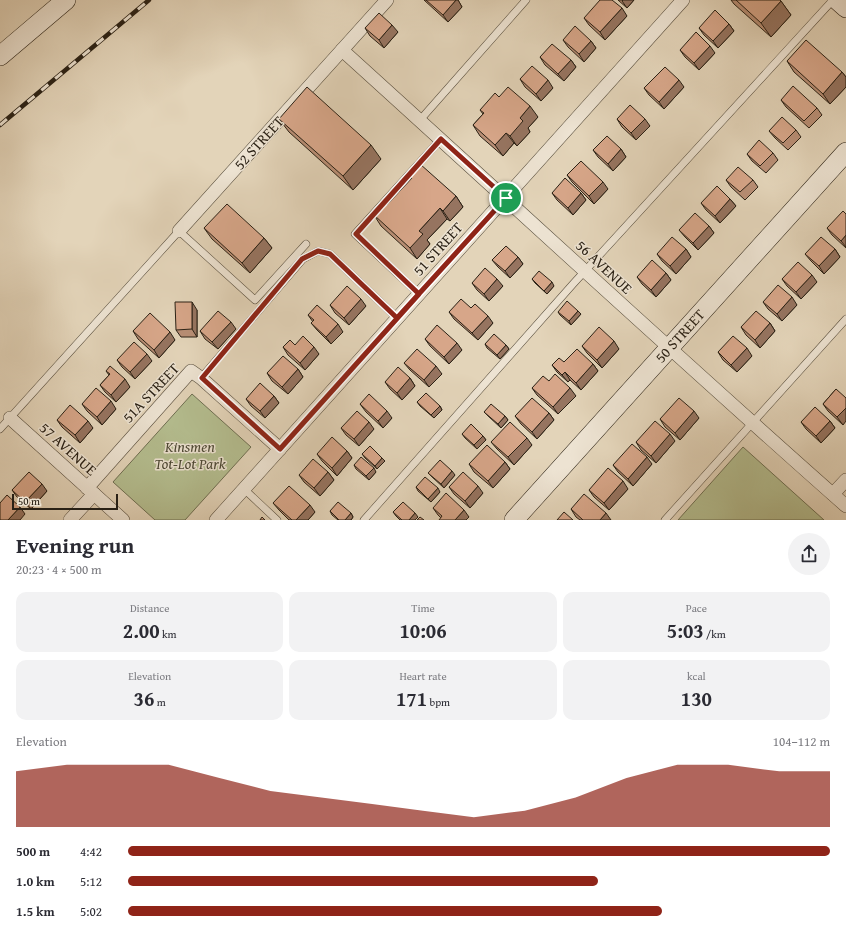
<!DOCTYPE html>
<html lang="en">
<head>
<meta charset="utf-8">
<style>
  :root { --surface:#fff; --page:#f2f2f3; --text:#2b2b33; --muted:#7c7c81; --accent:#8f2418 }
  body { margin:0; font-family:"Gentium Book Plus",serif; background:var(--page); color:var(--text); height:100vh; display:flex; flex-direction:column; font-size:15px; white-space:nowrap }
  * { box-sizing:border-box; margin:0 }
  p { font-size:13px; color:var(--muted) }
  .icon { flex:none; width:22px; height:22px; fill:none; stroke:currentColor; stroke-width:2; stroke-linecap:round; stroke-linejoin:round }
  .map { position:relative; height:520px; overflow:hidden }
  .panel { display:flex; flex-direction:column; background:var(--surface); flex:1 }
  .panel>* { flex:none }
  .scale { position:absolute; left:12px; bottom:10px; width:106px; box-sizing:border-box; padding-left:4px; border:2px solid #2a2115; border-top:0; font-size:11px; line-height:14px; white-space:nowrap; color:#2a2115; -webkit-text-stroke:3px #ede3d2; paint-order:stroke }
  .pin { position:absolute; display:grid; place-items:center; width:34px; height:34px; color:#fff; margin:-17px; border:2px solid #fff; border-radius:50%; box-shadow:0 1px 4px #0007 }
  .round { display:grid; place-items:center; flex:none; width:42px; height:42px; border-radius:21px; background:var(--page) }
  .overview { display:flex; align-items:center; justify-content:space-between; height:68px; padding:0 16px }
  h1 { font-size:22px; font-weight:600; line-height:30px }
  .stats { display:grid; grid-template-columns:repeat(3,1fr); gap:6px; height:68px; padding:4px 16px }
  .stats div { display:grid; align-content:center; border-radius:10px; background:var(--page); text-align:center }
  .stats b { font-size:20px; font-weight:600 }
  .stats small { font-size:11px; font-weight:400 }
  .stats p { font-size:11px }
  .chart { height:112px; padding:8px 16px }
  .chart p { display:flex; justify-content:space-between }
  .chart svg { width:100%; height:72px; margin-top:4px; fill:var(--accent); opacity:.7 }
  ul { padding:0 16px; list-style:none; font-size:13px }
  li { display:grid; grid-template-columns:64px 48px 1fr; align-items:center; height:30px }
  li i { height:10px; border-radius:5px; background:var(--accent) }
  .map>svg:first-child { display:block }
</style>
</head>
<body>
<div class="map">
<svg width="846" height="520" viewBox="0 0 846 520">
  <rect width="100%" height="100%" fill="#e3d4b9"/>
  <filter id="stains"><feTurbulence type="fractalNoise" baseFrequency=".005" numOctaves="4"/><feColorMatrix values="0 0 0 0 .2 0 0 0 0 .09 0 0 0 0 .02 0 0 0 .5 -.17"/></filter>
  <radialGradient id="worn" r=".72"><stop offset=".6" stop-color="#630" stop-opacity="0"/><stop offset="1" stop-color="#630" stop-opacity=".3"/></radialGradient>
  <!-- green -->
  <g fill="#b4bd8f" stroke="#6f6f52">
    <polygon points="192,394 251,447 185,520 155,520 113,482"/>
    <polygon points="743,447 824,520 678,520"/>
  </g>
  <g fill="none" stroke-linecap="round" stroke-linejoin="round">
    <!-- lane casing -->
    <g stroke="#584e3e" stroke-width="8">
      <g id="lane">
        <polyline points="420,120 526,0"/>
        <polyline points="419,294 355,234 441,139"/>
        <polyline points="201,378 303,259 318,251 330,254 397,318"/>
        <polyline points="0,429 179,231 255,300 306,244"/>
        <polyline points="244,489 277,520"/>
        <polyline points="364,520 573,284 833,0"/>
        <polyline points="665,520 846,319"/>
      </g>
    </g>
    <!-- street casing -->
    <g stroke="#584e3e" stroke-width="14">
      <g id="street">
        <path d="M342 50C510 202 676 356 846 506"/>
        <polyline points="179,231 387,0"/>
        <polyline points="10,418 123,520"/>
        <polyline points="87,488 191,371 201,378 280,449"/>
        <polyline points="833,494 846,480"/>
        <polyline points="70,520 94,494"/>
        <polyline points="216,520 683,0"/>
      </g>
    </g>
    <!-- secondary casing -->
    <g stroke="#2a2115" stroke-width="20">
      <g id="secondary">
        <polyline points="837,0 846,8"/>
        <polyline points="0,56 66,0"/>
        <polyline points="514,520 846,152"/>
      </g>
    </g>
    <!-- lane -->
    <use href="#lane" stroke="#ede3d2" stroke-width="7"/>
    <!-- street -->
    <use href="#street" stroke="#ede3d2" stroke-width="13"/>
    <!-- secondary -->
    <use href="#secondary" stroke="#ede3d2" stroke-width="19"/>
    <!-- rail casing -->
    <g stroke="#2a2115" stroke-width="4.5">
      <polyline id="rail" points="0,125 149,0"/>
    </g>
    <!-- rail -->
    <use href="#rail" stroke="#ede3d2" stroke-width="3" stroke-dasharray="9" stroke-linecap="butt"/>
  </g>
  <!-- wall -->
  <g fill="#b98f76" stroke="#2a2115">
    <polygon points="424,0 458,0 462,7 448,22"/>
    <polygon points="618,0 634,0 627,8"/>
    <polygon points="731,0 780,0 791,15 771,37 734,4"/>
    <polygon points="627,16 605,40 589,25 584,18"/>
    <polygon points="729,24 734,31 718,48 704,35 699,28"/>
    <polygon points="365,28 398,32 384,48 370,36"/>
    <polygon points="563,40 591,41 596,48 584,62 568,47"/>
    <polygon points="680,50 715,53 699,70 685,57"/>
    <polygon points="540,57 571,60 576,67 564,81 545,65"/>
    <polygon points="787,61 842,72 846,77 846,87 830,104 794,72"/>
    <polygon points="520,79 553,88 541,101 525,87"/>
    <polygon points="684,87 664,109 649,95 644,88"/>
    <polygon points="499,97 538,117 528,128 530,132 517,146 514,143 503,156 480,136 473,125 483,114 480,110"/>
    <polygon points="781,100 817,108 822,115 809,128 786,107"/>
    <polygon points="279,119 381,159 353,190 289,132"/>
    <polygon points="617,119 650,126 636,140 622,127"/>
    <polygon points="796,130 801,137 788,150 775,138 769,131"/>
    <polygon points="621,149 626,157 613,171 598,157 593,150"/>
    <polygon points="773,153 778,160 766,173 752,161 747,154"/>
    <polygon points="567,175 608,189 594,204 572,182"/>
    <polygon points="409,176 456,196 463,207 450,221 447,219 427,240 430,244 417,259 381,226 374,215 387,205 411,178"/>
    <polygon points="726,180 753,180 758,187 745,200 731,187"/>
    <polygon points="552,193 581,193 586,200 573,215 557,200"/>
    <polygon points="730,199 736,206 720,223 706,210 701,203"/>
    <polygon points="846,214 846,248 832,235 827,228"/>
    <polygon points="709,226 714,233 698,250 685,237 679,230"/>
    <polygon points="204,228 264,238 272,248 250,273 212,239"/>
    <polygon points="686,249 691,257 676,274 662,261 657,254"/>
    <polygon points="835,249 840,257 824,274 811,261 805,254"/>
    <polygon points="518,257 523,264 510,278 498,267 492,260"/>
    <polygon points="666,273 671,280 656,297 642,284 637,277"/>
    <polygon points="532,279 554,286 547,294 535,283"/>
    <polygon points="782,279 817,282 801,299 787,286"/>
    <polygon points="472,283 503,286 489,301 477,290"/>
    <polygon points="763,302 797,305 782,321 768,309"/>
    <polygon points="330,305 366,306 349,325 335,313"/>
    <polygon points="471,308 493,323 478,340 454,319 449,312"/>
    <polygon points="197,310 197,337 181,337 176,330"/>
    <polygon points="578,311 581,314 571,325 560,315 558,312"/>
    <polygon points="308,315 343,332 331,344 317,330 311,323 313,322"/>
    <polygon points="770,323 775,331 760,348 746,335 741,327"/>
    <polygon points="236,329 218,349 205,339 200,331"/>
    <polygon points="133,331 175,340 159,358 138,339"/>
    <polygon points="425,339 462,350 449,364 430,346"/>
    <polygon points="485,344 506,345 509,349 500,359 487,348"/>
    <polygon points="295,345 319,354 305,370 288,355 283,347"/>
    <polygon points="582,346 619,349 602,368 587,353"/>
    <polygon points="718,352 752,356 737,372 723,360"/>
    <polygon points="117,360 152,361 135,379 122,367"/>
    <polygon points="564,362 593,364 598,371 581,390 570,380 568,382 557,372 552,365"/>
    <polygon points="404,363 442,374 429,387 410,370"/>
    <polygon points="298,369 303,377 288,394 272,381 267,373"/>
    <polygon points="106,371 130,387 116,402 105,392 100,385 109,375"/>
    <polygon points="410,378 415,386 402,400 390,389 385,382"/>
    <polygon points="532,388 576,396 558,414 537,395"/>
    <polygon points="836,389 843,425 828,411 823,404"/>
    <polygon points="274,396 279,403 265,418 251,406 246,399"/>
    <polygon points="417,402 440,406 442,410 434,418 420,406"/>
    <polygon points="82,404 116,409 102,425 87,411"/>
    <polygon points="360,404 392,418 383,428 366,412"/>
    <polygon points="484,412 505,416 508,420 501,428 487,415"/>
    <polygon points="549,413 554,420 537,439 521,424 515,416"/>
    <polygon points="699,418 680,440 665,427 660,419"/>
    <polygon points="57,420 93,428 80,443 62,427"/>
    <polygon points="830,421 835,428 821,443 806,429 801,422"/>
    <polygon points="341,428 374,429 359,446 346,435"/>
    <polygon points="462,434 483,436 486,440 477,449 465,438"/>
    <polygon points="675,441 656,463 641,450 636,442"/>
    <polygon points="491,442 532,445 514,465 497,449"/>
    <polygon points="347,451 352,458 337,476 322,461 317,454"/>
    <polygon points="362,454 382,458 385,461 377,469 365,458"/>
    <polygon points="505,462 510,469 493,488 474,472 469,464"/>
    <polygon points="652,464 633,486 618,472 613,465"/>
    <polygon points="354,465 376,472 369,480 356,469"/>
    <polygon points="328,472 334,480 320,496 304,482 299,475"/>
    <polygon points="428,473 455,475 444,488 431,476"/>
    <polygon points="416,487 440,492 431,502 418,491"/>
    <polygon points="449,487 483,493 470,508 454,494"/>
    <polygon points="628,489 609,510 594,497 589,490"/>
    <polygon points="12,490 47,491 31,509 17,497"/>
    <polygon points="273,503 315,512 308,520 289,520 279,510"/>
    <polygon points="433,508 469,517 441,518 438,515"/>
    <polygon points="571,509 611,520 580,520 576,517"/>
    <polygon points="330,511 351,513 353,517 351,520 338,520 332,515"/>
    <polygon points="393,512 418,517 415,520 400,520 396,516"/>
  </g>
  <!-- shaded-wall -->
  <g fill="#967460" stroke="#2a2115">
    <polygon points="456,0 458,0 462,7 448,22 443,15"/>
    <polygon points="623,0 634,0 627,8 622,1"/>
    <polygon points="781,1 791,15 771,37 761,23"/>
    <polygon points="622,8 627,16 605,40 600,32"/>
    <polygon points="729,24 734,31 718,48 713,41"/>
    <polygon points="392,25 398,32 384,48 379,40"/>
    <polygon points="591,41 596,48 584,62 579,54"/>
    <polygon points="710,46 715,53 699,70 694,63"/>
    <polygon points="571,60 576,67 564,81 558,74"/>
    <polygon points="842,72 846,77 846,87 830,104 823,94"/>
    <polygon points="548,80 553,88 541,101 536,94"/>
    <polygon points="679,80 684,87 664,109 659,102"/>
    <polygon points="530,106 538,117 528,128 530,132 517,146 510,136 520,118"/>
    <polygon points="645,119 650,126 636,140 631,133"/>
    <polygon points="506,133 514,143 503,156 495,145"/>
    <polygon points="371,145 381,159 353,190 343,176"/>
    <polygon points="621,149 626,157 613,171 608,164"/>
    <polygon points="603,182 608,189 594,204 589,196"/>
    <polygon points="581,193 586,200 573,215 568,208"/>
    <polygon points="456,196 463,207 450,221 443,211"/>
    <polygon points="730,199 736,206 720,223 715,216"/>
    <polygon points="440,208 447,219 427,240 430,244 417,259 410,248 419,231"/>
    <polygon points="709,226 714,233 698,250 693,243"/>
    <polygon points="846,235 846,247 841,241"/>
    <polygon points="264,238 272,248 250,273 242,263"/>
    <polygon points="686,249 691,257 676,274 670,266"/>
    <polygon points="835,249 840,257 824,274 819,266"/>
    <polygon points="518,257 523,264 510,278 505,271"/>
    <polygon points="666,273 671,280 656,297 651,290"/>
    <polygon points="812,275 817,282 801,299 796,292"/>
    <polygon points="497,279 503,286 489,301 484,294"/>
    <polygon points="552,282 554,286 547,294 544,291"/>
    <polygon points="792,297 797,305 782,321 777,314"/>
    <polygon points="361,299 366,306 349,325 344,318"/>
    <polygon points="192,302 197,310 197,337 192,329"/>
    <polygon points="578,311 581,314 571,325 569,321"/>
    <polygon points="488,316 493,323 478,340 472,333"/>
    <polygon points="231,322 236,329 218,349 212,342"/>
    <polygon points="770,323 775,331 760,348 755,340"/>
    <polygon points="338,324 343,332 331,344 326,337"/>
    <polygon points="170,332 175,340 159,358 154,350"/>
    <polygon points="614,341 619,349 602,368 597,360"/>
    <polygon points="457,343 462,350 449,364 444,357"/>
    <polygon points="506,345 509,349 500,359 497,355"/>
    <polygon points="314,347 319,354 305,370 300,363"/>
    <polygon points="747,348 752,356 737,372 731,365"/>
    <polygon points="147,354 152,361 135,379 130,372"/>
    <polygon points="593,364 598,371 581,390 576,383"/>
    <polygon points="436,366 442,374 429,387 424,380"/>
    <polygon points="298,369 303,377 288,394 282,387"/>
    <polygon points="565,372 570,380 568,382 562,375"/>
    <polygon points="410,378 415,386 402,400 397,393"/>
    <polygon points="125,379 130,387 116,402 111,395"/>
    <polygon points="570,388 576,396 558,414 553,407"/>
    <polygon points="274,396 279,403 265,418 260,411"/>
    <polygon points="111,401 116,409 102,425 97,417"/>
    <polygon points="440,406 442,410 434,418 431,415"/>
    <polygon points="846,408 846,421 843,425 837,417"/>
    <polygon points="387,411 392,418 383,428 378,421"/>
    <polygon points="694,411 699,418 680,440 675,433"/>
    <polygon points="549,413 554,420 537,439 532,432"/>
    <polygon points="505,416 508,420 501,428 498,424"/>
    <polygon points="88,421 93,428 80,443 75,435"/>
    <polygon points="830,421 835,428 821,443 816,436"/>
    <polygon points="369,422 374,429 359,446 354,439"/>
    <polygon points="670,434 675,441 656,463 651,456"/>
    <polygon points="483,436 486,440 477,449 474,445"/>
    <polygon points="527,438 532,445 514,465 508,457"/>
    <polygon points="347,451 352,458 337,476 332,468"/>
    <polygon points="647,457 652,464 633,486 628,479"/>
    <polygon points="382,458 385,461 377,469 375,466"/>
    <polygon points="505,462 510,469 493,488 488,481"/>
    <polygon points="374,468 376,472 369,480 366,476"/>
    <polygon points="452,471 455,475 444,488 441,484"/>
    <polygon points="328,472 334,480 320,496 314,488"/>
    <polygon points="623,481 628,489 609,510 604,503"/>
    <polygon points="42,484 47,491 31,509 25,502"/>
    <polygon points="478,486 483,493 470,508 465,501"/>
    <polygon points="438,488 440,492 431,502 428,499"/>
    <polygon points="310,505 315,512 308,520 296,520"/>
    <polygon points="20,507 25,514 20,520 8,520"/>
    <polygon points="464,510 469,517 466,520 455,520"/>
    <polygon points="351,513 353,517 351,520 345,520"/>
    <polygon points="415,513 418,517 415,520 409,520"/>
    <polygon points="606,513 611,520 600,520"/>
  </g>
  <!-- building -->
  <g fill="#d7a689" stroke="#2a2115">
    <polygon points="426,0 456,0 443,15"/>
    <polygon points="600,0 612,0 622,8 600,32 584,18"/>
    <polygon points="736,0 780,0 781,1 761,23"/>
    <polygon points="715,10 729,24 713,41 699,28"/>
    <polygon points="379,13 392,25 379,40 365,28"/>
    <polygon points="575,26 591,41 579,54 563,40"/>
    <polygon points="696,32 710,46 694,63 680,50"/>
    <polygon points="806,40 842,72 823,94 787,61"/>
    <polygon points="552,44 571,60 558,74 540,57"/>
    <polygon points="532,66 548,80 536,94 520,79"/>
    <polygon points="665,67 679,80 659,102 644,88"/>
    <polygon points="793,86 817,108 804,121 781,100"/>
    <polygon points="307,87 371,145 343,176 279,119"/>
    <polygon points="508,87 530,106 520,118 523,121 510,136 506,133 495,145 473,125 484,113 480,110 495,93 499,97"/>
    <polygon points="630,105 645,119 631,133 617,119"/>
    <polygon points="782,117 796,130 783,143 769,131"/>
    <polygon points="607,136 621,149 608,164 593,150"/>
    <polygon points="759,140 773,153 760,166 747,154"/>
    <polygon points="581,161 603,182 589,196 567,175"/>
    <polygon points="420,164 456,196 443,211 440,208 419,231 423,234 410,248 374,215 385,203 387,205 412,178 409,176"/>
    <polygon points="738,167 753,180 740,192 726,180"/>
    <polygon points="565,178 581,193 568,208 552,193"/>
    <polygon points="717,186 730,199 715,216 701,203"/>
    <polygon points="227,204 264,238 242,263 204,228"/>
    <polygon points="843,211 846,214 846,235 841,241 827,228"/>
    <polygon points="695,213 709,226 693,243 679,230"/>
    <polygon points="672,237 686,249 670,266 657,254"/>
    <polygon points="821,237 835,249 819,266 805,254"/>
    <polygon points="506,246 518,257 505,271 492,260"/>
    <polygon points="652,260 666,273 651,290 637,277"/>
    <polygon points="798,262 812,275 796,292 782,279"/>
    <polygon points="485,268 497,279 484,294 472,283"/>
    <polygon points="539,271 552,282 544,291 532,279"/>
    <polygon points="778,285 792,297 777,314 763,302"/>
    <polygon points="347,286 361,299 344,318 330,305"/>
    <polygon points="461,299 471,308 475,304 488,316 472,333 449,312"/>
    <polygon points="567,301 578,311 569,321 558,312"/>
    <polygon points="175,302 192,302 192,329 176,330"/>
    <polygon points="317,305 338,324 326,337 311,323 314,320 308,315"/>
    <polygon points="218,311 231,322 212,342 200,331"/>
    <polygon points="756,311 770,323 755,340 741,327"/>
    <polygon points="150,313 170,332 154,350 133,331"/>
    <polygon points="437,325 457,343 444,357 425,339"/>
    <polygon points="599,327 614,341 597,360 582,346"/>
    <polygon points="494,334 506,345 497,355 485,344"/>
    <polygon points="303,336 314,347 300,363 283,347 290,340 295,345"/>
    <polygon points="733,336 747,348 731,365 718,352"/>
    <polygon points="134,342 147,354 130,372 117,360"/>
    <polygon points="417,349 436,366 424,380 404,363"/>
    <polygon points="577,349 593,364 576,383 565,372 562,375 552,365 559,358 564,362"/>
    <polygon points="283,356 298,369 282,387 267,373"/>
    <polygon points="110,366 125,379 111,395 100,385 110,374 106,371"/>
    <polygon points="398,367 410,378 397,393 385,382"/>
    <polygon points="555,374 570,388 553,407 532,388 543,376 549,381"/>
    <polygon points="260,383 274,396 260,411 246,399"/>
    <polygon points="96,388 111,401 97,417 82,404"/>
    <polygon points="836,389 846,398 846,408 837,417 823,404"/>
    <polygon points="426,393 440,406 431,415 417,402"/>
    <polygon points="369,394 387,411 378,421 360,404"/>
    <polygon points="532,398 549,413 532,432 515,416"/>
    <polygon points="679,398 694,411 675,433 660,419"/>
    <polygon points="491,404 505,416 498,424 484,412"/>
    <polygon points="70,405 88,421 75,435 57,420"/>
    <polygon points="815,407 830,421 816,436 801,422"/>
    <polygon points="357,411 369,422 354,439 341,428"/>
    <polygon points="655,421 670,434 651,456 636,442"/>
    <polygon points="510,422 527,438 508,457 491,442"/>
    <polygon points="471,424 483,436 474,445 462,434"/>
    <polygon points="332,437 347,451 332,468 317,454"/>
    <polygon points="632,444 647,457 628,479 613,465"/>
    <polygon points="487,445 505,462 488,481 469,464"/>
    <polygon points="370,446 382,458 375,466 362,454"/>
    <polygon points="361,457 374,468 366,476 354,465"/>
    <polygon points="313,459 328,472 314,488 299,475"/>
    <polygon points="440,460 452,471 441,484 428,473"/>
    <polygon points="608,468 623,481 604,503 589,490"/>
    <polygon points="29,472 42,484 25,502 12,490"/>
    <polygon points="463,472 478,486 465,501 449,487"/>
    <polygon points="425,477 438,488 428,499 416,487"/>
    <polygon points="289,486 310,505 296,520 292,520 273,503"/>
    <polygon points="446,493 464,510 455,520 439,520 442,516 433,508"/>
    <polygon points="584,494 606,513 600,520 583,520 571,509"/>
    <polygon points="7,495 20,507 8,520 0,520 0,503"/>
    <polygon points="338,502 351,513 345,520 339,520 330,511"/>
    <polygon points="403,502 415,513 409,520 402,520 393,512"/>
    <polygon points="564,512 573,520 557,520"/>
    <polygon points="262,517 265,520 260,520"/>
    <polygon points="420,517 424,520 417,520"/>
  </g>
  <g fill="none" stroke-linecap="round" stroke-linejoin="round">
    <!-- route casing -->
    <g stroke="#fff" stroke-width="8">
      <polyline id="route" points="506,198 441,139 356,234 419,294 280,449 202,378 302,259 318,251 330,254 397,318 506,198"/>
    </g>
    <!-- route -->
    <use href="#route" stroke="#8f2418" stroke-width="5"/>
  </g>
  <g text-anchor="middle" stroke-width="3" stroke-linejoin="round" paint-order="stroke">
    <!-- street labels -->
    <g font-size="15" fill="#2a2115" stroke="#ede3d2">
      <text transform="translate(259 143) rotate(-48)" y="5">52 STREET</text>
      <text transform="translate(438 249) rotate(-48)" y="5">51 STREET</text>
      <text transform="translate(604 267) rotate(43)" y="5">56 AVENUE</text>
      <text transform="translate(680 336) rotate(-48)" y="5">50 STREET</text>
      <text transform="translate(151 393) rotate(-47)" y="5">51A STREET</text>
      <text transform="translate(68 449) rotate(42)" y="5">57 AVENUE</text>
    </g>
    <!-- park labels -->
    <g font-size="15" font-style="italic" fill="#4c4834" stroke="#ede3d2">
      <text x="190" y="452">Kinsmen<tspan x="190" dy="17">Tot-Lot Park</tspan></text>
    </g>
  </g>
  <rect width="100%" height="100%" filter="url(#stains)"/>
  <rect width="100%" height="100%" fill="url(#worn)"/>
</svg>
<div class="scale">50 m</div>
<div class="pin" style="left:506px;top:198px;background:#1e9e55"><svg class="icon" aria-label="arrive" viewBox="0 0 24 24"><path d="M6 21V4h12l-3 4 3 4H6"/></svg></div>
</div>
<section class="panel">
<div class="overview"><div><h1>Evening run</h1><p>20:23 · 4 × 500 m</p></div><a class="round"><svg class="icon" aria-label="share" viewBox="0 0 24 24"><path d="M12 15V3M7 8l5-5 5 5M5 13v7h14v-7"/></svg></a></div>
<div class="stats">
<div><p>Distance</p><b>2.00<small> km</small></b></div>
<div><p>Time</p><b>10:06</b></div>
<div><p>Pace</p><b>5:03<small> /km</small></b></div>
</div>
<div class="stats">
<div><p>Elevation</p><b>36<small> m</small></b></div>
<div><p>Heart rate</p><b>171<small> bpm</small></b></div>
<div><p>kcal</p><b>130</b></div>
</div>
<div class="chart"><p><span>Elevation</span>104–112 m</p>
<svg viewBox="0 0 160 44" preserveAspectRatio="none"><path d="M0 44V10L10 6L20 6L30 6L40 14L50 22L60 26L70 30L80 34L90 38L100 34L110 26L120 14L130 6L140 6L150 10L160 10V44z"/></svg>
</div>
<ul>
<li><b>500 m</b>4:42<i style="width:100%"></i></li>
<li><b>1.0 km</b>5:12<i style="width:67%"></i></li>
<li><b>1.5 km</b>5:02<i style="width:76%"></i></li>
</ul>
</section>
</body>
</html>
